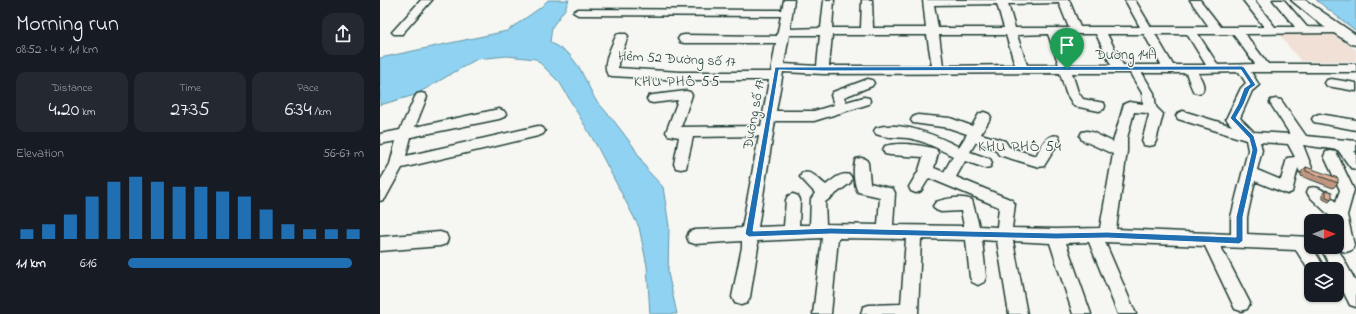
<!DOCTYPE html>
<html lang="en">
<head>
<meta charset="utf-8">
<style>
  :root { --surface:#171b24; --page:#242831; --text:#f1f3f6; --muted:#9ea1a6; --accent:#1f6fb2 }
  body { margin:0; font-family:"Indie Flower",sans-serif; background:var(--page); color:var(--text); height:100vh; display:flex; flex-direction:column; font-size:15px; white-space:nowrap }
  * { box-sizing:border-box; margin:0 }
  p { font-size:13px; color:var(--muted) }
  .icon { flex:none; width:22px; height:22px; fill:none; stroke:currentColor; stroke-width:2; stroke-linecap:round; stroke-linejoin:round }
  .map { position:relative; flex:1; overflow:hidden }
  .sheet { display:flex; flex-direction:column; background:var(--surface); width:380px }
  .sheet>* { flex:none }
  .needle { width:26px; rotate:90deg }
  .fabs { position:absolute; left:924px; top:214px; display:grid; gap:8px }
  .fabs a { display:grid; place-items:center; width:40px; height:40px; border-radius:8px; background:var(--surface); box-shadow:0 1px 3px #0004; font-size:20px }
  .pin { position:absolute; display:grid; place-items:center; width:34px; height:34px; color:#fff; margin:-41px -17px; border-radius:50% 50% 50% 0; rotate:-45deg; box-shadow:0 0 4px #0007 }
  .pin .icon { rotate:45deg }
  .round { display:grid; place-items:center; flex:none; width:42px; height:42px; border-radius:12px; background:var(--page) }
  .headline { display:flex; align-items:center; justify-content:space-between; height:68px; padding:0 16px }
  h1 { font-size:22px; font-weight:600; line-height:30px }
  .stats { display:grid; grid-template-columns:repeat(3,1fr); gap:6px; height:68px; padding:4px 16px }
  .stats div { display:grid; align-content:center; border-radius:10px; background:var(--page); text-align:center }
  .stats b { font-size:20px; font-weight:600 }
  .stats small { font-size:11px; font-weight:400 }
  .stats p { font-size:11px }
  .chart { height:112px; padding:8px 16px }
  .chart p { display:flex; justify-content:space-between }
  .chart svg { width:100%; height:72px; margin-top:4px; stroke:var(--accent); stroke-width:6 }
  ul { padding:0 16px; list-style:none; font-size:13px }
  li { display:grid; grid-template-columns:64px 48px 1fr; align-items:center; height:30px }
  li i { height:10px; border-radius:5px; background:var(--accent) }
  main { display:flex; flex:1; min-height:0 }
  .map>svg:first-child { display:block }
</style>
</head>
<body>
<main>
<section class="sheet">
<div class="headline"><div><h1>Morning run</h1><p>08:52 · 4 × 1.1 km</p></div><a class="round"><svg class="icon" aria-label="share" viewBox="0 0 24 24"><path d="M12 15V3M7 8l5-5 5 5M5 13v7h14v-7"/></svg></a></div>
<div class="stats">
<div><p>Distance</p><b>4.20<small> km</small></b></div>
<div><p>Time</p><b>27:35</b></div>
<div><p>Pace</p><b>6:34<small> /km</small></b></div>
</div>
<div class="chart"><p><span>Elevation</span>56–67 m</p>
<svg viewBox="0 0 160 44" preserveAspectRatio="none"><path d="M5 44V38M15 44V35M25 44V29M35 44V18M45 44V9M55 44V6M65 44V9M75 44V12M85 44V12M95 44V15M105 44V18M115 44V26M125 44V35M135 44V38M145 44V38M155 44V38"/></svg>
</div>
<ul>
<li><b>1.1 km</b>6:16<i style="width:95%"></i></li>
</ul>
</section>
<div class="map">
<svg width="976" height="314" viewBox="0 0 976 314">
  <rect width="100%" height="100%" fill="#f6f6f2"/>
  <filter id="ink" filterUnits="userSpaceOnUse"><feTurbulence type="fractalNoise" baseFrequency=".025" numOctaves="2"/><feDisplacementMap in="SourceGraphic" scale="8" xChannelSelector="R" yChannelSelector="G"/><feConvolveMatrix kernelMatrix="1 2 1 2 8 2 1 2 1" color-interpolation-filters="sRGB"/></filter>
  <g filter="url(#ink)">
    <!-- built -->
    <polygon fill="#f0e0d6" points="896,31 948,31 976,50 976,61 921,61"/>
    <!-- water -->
    <g fill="#90d2f1" stroke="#6396a5">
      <polygon points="168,0 189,0 185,9 172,27 170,42 189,54 199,67 215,99 234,121 253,146 268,171 283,187 289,226 288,273 297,314 270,314 267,266 259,227 218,148 180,83 156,59 127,56 97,59 35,95 0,105 0,58 127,31 160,8"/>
      <polygon points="936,0 976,0 976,31"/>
    </g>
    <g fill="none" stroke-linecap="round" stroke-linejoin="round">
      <!-- minor casing -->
      <g stroke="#1f3d34" stroke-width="3">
        <g id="minor">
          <polygon points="41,0 52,0 22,34 14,34 12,32 14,30"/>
          <path d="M404 0H414L410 29 441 28 444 0H454L452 28H481L482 0H492L493 28H546L543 0H689L700 27H760L745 0H755L771 27H829L810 0H820L841 27H884L863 0H874L895 27H915L893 0H904L927 27 961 28 963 30 961 32 957 33 865 34 888 64H976V72H871L879 85 872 91 860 118 874 132 910 134 890 103 891 100 896 99 901 100 926 136 976 141V151H974L976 153V169L971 168 958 150 923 145 932 168 930 172 925 174 920 172 918 168 912 192 907 194 875 181 867 217V234L931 237V247H938L934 250 945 269H931V274L916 250 841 247 870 303 867 309 861 311 855 309 825 246 725 242 756 314H738L709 242 686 243 711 314H693L670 243 633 241 647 314H629L617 241 602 240 606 277 604 282 598 285 592 282 590 277 586 240 541 239 538 314H481L483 307 489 305 521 304 526 239 458 238 451 314H433L442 238 377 241 378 247 370 297 367 303 361 305 355 303 352 297 362 247V241L315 244 309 242 307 237 309 232 315 230 362 228 379 136 313 137 306 168 301 169 296 168 294 164 299 137 288 135 286 132 298 100 273 103 269 102 267 99 269 96 273 95 306 91 310 92 312 95 301 127 381 126 389 80H300L232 76 228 75C221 64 232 46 236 36L238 34H246L248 36 238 63V68L300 72H391L396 43H304L300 42 298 39 300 36 304 35 397 36 401 16 198 15 193 12 198 9 402 10ZM679 3 689 28H635L628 4ZM617 4 624 28H558L554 5ZM668 34 679 65H647L637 35ZM679 34H716L731 65H691ZM727 34H764L781 65H743ZM775 34H807L826 65H793ZM818 34H853L875 64 838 65ZM409 35H440L437 66 404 64ZM452 35H547L552 66H449ZM559 35H626L635 65 563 66ZM403 72 443 74 680 73 686 93 694 106 719 111 724 109 725 106 724 103 703 99 698 92 692 73H750L762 93 763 104 749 102 744 104 733 142 712 132 707 131 702 132 700 136 702 140 733 154 720 228 676 229 632 228 635 204 632 200 576 177 585 161 605 168 610 167 612 163 610 159 590 152 596 142 615 149 619 155 659 167 664 166 680 140 678 136C666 133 661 147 656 156L629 147 625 141 601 134 611 117 609 114 604 112 599 114 592 126 570 118 538 115 533 117 531 120 533 123 569 128 587 134 579 147C558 136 520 120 496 128L494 131 496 134C506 138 517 137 527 138 544 140 558 149 573 156L564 172 554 168 558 153 556 149C541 145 520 142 505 146L503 150 505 154 510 155 543 157 539 170 529 187 531 191 536 193 541 191 549 178 619 207 617 227 599 226 592 200C582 196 566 198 556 202L553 206 556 210 561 212 581 211 584 226 513 225 515 193 513 189 490 183 488 163 486 159 481 158 476 159C472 167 474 185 478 192L500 197 498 225 446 224 445 202 470 183 472 179 470 175C460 172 453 180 446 185 438 179 432 170 422 173L420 177 435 193 431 199 430 225H419L420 200 418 196 413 194 408 196 406 200 404 226 378 227 395 121H434L489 104 490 101 489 98 484 97 466 102 464 97 492 86 494 83 492 80 488 79 453 92 451 95 454 105 434 111H396ZM859 72 866 83 861 88 846 119 852 126 803 111 798 113 796 116 798 119 866 140 868 150 851 217V234L736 229 747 151V138L754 112 767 113 769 115 762 141 764 145 769 146 774 145 776 141 783 114 776 107 774 93 762 73H806C809 79 810 86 814 92L818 93 822 92C826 86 821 79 818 73ZM880 142 908 144 915 157 907 158 901 180 877 170 882 150Z"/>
          <polygon points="951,79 976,83 976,91 947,86 945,83 947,80"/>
          <polygon points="41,93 45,94 47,97 35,127 119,109 124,111 126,114 124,117 119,119 31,137 26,156 158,126 163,128 165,131 163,134 158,136 22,168 5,199 0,201 0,181 10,164 16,141 0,144 0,134 20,130 35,97 37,94"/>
          <polygon points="939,114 976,120 976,130 934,122 932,119 934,116"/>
          <path d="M951 151 956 152 974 190 967 215 974 245 972 250 966 252 960 250 957 240V221H953L952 218 929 196 927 192 929 188C940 184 948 195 956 202L960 190 944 156 946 152Z"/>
          <polygon points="60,232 66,234 68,239 66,244 60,246 0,251 0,237"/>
          <polygon points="940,247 957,247 976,282 976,307 970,305 957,279 957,269 952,269"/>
        </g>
      </g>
      <!-- major casing -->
      <g stroke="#1f3d34" stroke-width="3">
        <polygon id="major" points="911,0 925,0 976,35 976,45 971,44 943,26"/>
      </g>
      <!-- minor -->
      <use href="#minor" fill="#f6f6f2" fill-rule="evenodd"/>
      <!-- major -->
      <use href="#major" fill="#f6f6f2" fill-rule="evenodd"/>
    </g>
    <!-- wall -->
    <g fill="#c29580" stroke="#1f3d34">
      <polygon points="926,167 958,183 953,188 921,176 921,172"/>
      <polygon points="946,190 952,199 949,202 943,199 943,193"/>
    </g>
    <!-- building -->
    <g fill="#e1ad95" stroke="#1f3d34">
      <polygon points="926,167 958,178 958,183 926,171"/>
      <polygon points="946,190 952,192 952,199 946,197"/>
    </g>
  </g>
  <!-- route -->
  <path fill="#1f6fb2" stroke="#fff" fill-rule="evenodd" d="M862 66 864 67 876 85 870 89 864 104 856 118 874 136 878 150 863 217V241L859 244 727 238 676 239 451 234 369 237 365 234 395 67ZM399 70 443 71 861 70 870 84 864 88 858 104 850 118 869 138 872 150 856 217V237L727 232 676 233 451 228 373 231Z"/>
  <g text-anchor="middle" stroke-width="3" stroke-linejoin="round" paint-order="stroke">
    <!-- street labels -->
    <g font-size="14" fill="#1f3d34" stroke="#f6f6f2">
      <text x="746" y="59">Đường 14A</text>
      <text transform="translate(297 58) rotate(3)" y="5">Hẻm 52 Đường số 17</text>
      <text transform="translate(373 114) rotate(-80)" y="5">Đường số 17</text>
    </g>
    <!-- neighbourhood labels -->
    <g font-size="15" letter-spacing="1" fill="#1f3d34" stroke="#f6f6f2">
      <text x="297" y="86">KHU PHỐ 55</text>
      <text x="640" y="151">KHU PHỐ 54</text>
    </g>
  </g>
</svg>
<div class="fabs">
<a><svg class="needle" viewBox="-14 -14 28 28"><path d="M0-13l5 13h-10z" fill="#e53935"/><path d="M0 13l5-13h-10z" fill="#9ea1a6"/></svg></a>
<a><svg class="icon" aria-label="layers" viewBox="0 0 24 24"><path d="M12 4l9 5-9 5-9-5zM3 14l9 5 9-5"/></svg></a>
</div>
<div class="pin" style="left:687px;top:69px;background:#1e9e55"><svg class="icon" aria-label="arrive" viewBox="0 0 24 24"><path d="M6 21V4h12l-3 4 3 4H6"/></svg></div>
</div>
</main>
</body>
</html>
